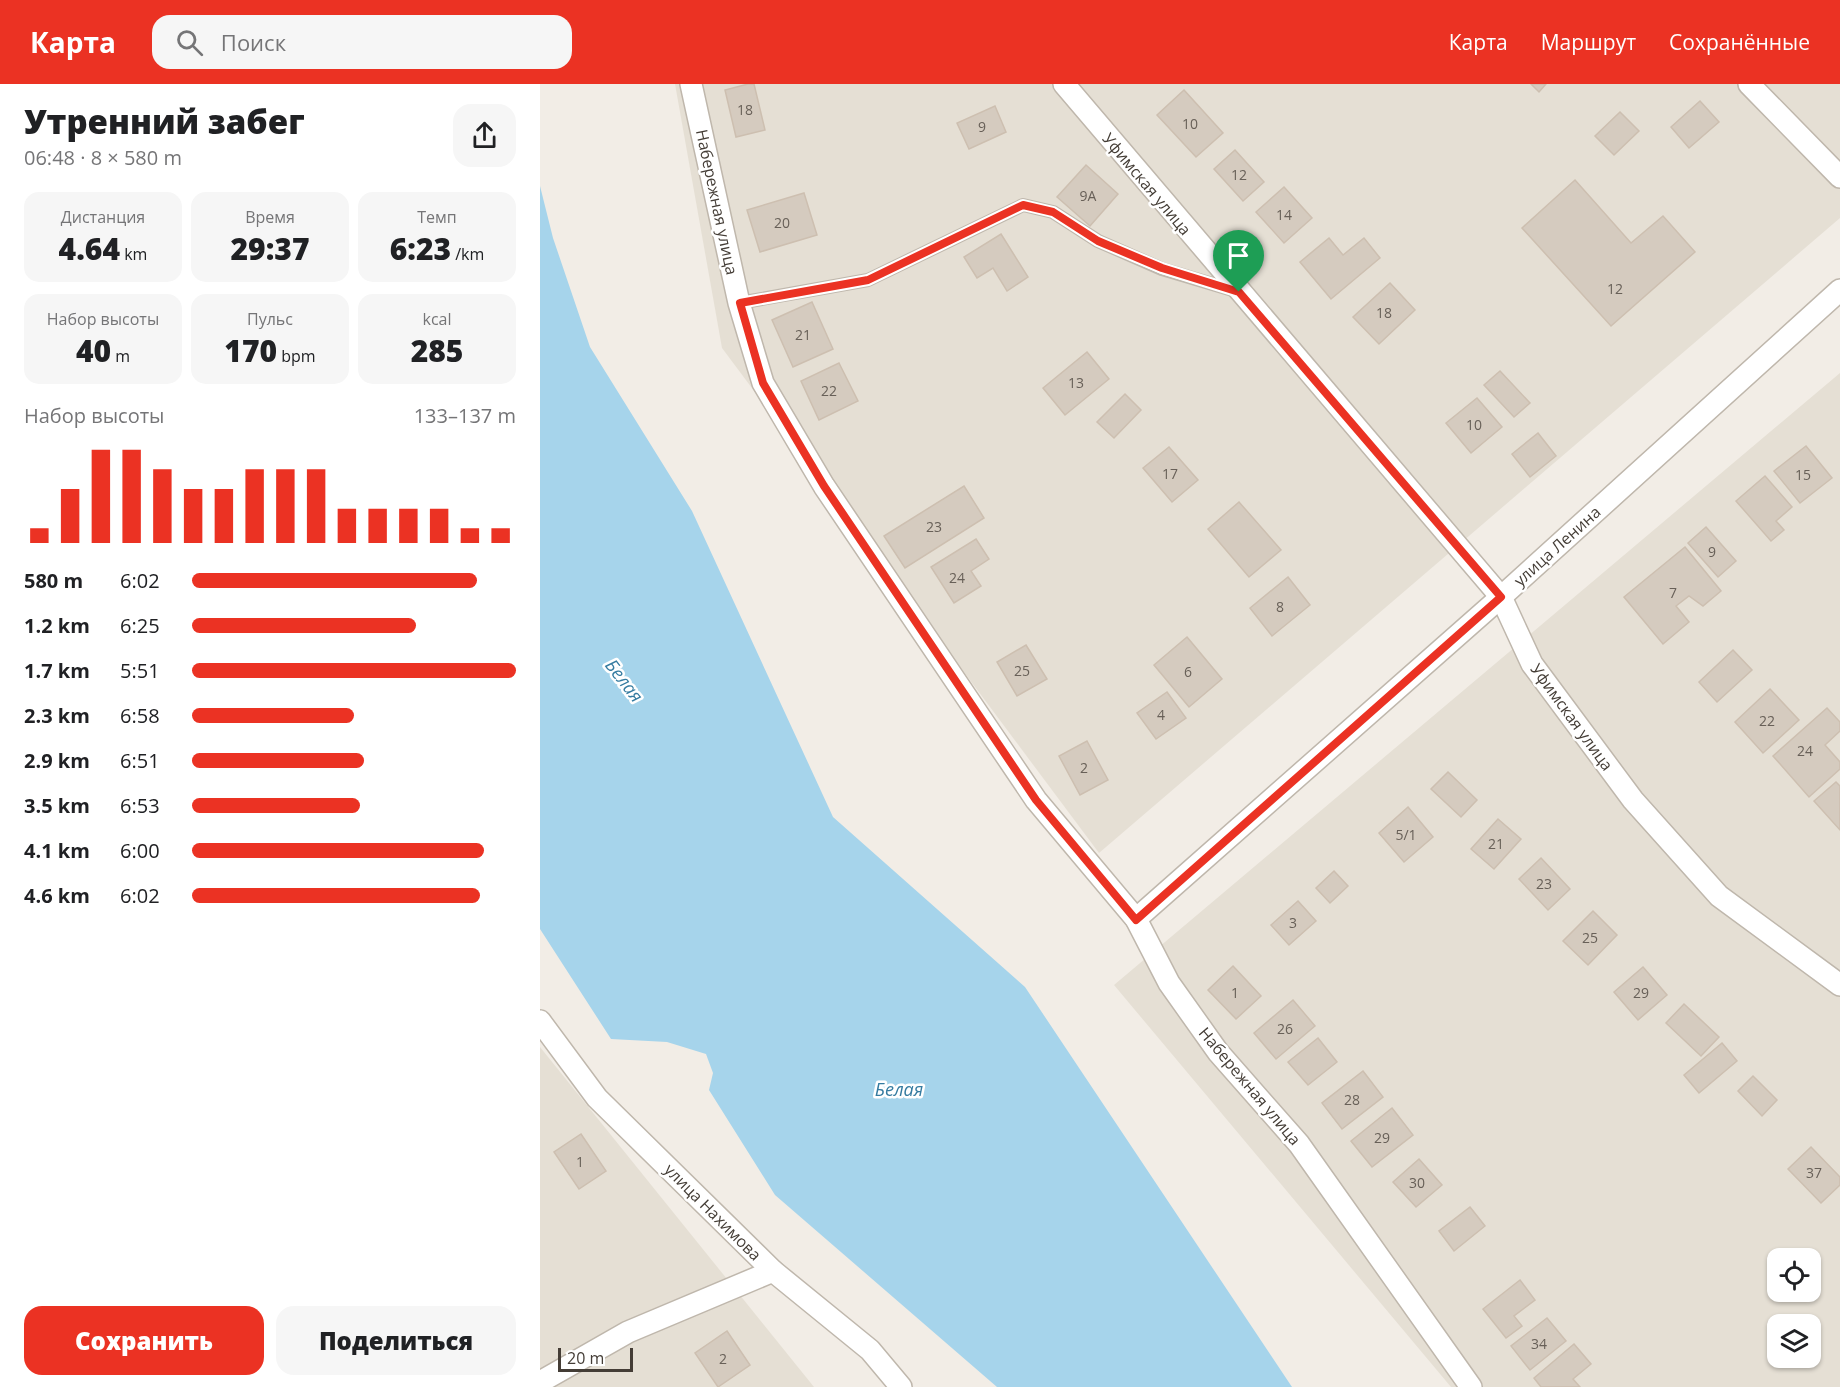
<!DOCTYPE html>
<html lang="ru">
<head>
<meta charset="utf-8">
<style>
  :root { --surface:#fff; --page:#f6f6f6; --text:#202124; --muted:#757577; --accent:#eb3223 }
  body { margin:0; font-family:"Open Sans",sans-serif; background:var(--page); color:var(--text); height:100vh; display:flex; flex-direction:column; font-size:22px; white-space:nowrap }
  * { box-sizing:border-box; margin:0 }
  p { font-size:20px; color:var(--muted) }
  .icon { flex:none; width:33px; height:33px; fill:none; stroke:currentColor; stroke-width:2; stroke-linecap:round; stroke-linejoin:round }
  .map { position:relative; flex:1; overflow:hidden }
  .sheet { display:flex; flex-direction:column; background:var(--surface); width:540px }
  .sheet>* { flex:none }
  .fabs { position:absolute; left:1227px; top:1164px; display:grid; gap:12px }
  .fabs a { display:grid; place-items:center; width:54px; height:54px; border-radius:12px; background:var(--surface); box-shadow:0 2px 4px #0004; font-size:30px }
  .scale { position:absolute; left:18px; bottom:15px; width:75px; box-sizing:border-box; padding-left:6px; border:3px solid #443d36; border-top:0; font-size:16px; line-height:21px; white-space:nowrap; color:#443d36; -webkit-text-stroke:4px #fff; paint-order:stroke }
  .pin { position:absolute; display:grid; place-items:center; width:51px; height:51px; color:#fff; margin:-62px -26px; border-radius:50% 50% 50% 0; rotate:-45deg; box-shadow:0 0 6px #0007 }
  .pin .icon { rotate:45deg }
  .round { display:grid; place-items:center; flex:none; width:63px; height:63px; border-radius:18px; background:var(--page) }
  .headline { display:flex; align-items:center; justify-content:space-between; height:102px; padding:0 24px }
  h1 { font-size:33px; font-weight:800; line-height:45px }
  .stats { display:grid; grid-template-columns:repeat(3,1fr); gap:9px; height:102px; padding:6px 24px }
  .stats div { display:grid; align-content:center; border-radius:15px; background:var(--page); text-align:center }
  .stats b { font-size:30px; font-weight:800 }
  .stats small { font-size:16px; font-weight:400 }
  .stats p { font-size:16px }
  .chart { height:168px; padding:12px 24px }
  .chart p { display:flex; justify-content:space-between }
  .chart svg { width:100%; height:108px; margin-top:6px; stroke:var(--accent); stroke-width:6 }
  .button { display:flex; gap:12px; margin-top:auto; padding:12px 24px }
  .button a { flex:1; height:69px; border-radius:18px; background:var(--accent); color:#fff; font-size:24px; font-weight:800; line-height:69px; text-align:center }
  .button a+a { background:var(--page); color:var(--text) }
  ul { padding:0 24px; list-style:none; font-size:20px }
  li { display:grid; grid-template-columns:96px 72px 1fr; align-items:center; height:45px }
  li i { height:15px; border-radius:8px; background:var(--accent) }
  header { display:flex; align-items:center; gap:36px; box-sizing:border-box; height:84px; padding:0 30px; background:var(--accent); color:#fff }
  header strong { font-size:28px }
  nav { display:flex; gap:33px; margin-inline-start:auto; font-size:21px }
  .search { width:420px; height:54px; background:var(--page); display:flex; align-items:center; gap:15px; box-sizing:border-box; padding:0 21px; border-radius:18px; color:var(--muted); font-size:22px }
  main { display:flex; flex:1; min-height:0 }
  .map>svg:first-child { display:block }
</style>
</head>
<body>
<header>
<strong>Карта</strong>
<div class="search"><svg class="icon" aria-label="search" viewBox="0 0 24 24"><circle cx="10" cy="10" r="6"/><path d="M15 15l6 6"/></svg>Поиск</div>
<nav><a>Карта</a><a>Маршрут</a><a>Сохранённые</a></nav>
</header>
<main>
<section class="sheet">
<div class="headline"><div><h1>Утренний забег</h1><p>06:48 · 8 × 580 m</p></div><a class="round"><svg class="icon" aria-label="share" viewBox="0 0 24 24"><path d="M12 15V3M7 8l5-5 5 5M5 13v7h14v-7"/></svg></a></div>
<div class="stats">
<div><p>Дистанция</p><b>4.64<small> km</small></b></div>
<div><p>Время</p><b>29:37</b></div>
<div><p>Темп</p><b>6:23<small> /km</small></b></div>
</div>
<div class="stats">
<div><p>Набор высоты</p><b>40<small> m</small></b></div>
<div><p>Пульс</p><b>170<small> bpm</small></b></div>
<div><p>kcal</p><b>285</b></div>
</div>
<div class="chart"><p><span>Набор высоты</span>133–137 m</p>
<svg viewBox="0 0 160 44" preserveAspectRatio="none"><path d="M5 44V38M15 44V22M25 44V6M35 44V6M45 44V14M55 44V22M65 44V22M75 44V14M85 44V14M95 44V14M105 44V30M115 44V30M125 44V30M135 44V30M145 44V38M155 44V38"/></svg>
</div>
<ul>
<li><b>580 m</b>6:02<i style="width:88%"></i></li>
<li><b>1.2 km</b>6:25<i style="width:69%"></i></li>
<li><b>1.7 km</b>5:51<i style="width:100%"></i></li>
<li><b>2.3 km</b>6:58<i style="width:50%"></i></li>
<li><b>2.9 km</b>6:51<i style="width:53%"></i></li>
<li><b>3.5 km</b>6:53<i style="width:52%"></i></li>
<li><b>4.1 km</b>6:00<i style="width:90%"></i></li>
<li><b>4.6 km</b>6:02<i style="width:89%"></i></li>
</ul>
<div class="button"><a>Сохранить</a><a>Поделиться</a></div>
</section>
<div class="map">
<svg width="1300" height="1303" viewBox="0 0 1300 1303">
  <rect width="100%" height="100%" fill="#f2ede6"/>
  <!-- residential -->
  <g fill="#e5dfd4" fill-rule="evenodd">
    <polygon points="135,0 1300,0 1300,134 559,769 182,264"/>
    <path d="M1300 289V1303H911L574 901ZM1238 1174H1270V1208H1238ZM1238 1240H1270V1274H1238Z"/>
    <polygon points="0,963 274,1303 0,1303"/>
  </g>
  <!-- water -->
  <polygon fill="#a6d4eb" points="0,102 13,154 50,263 152,427 293,733 485,903 752,1303 457,1303 235,1111 169,1006 173,989 166,970 127,958 71,955 0,845"/>
  <!-- building -->
  <g fill="#d5cbbf" stroke="#cdbfb0" stroke-width="1.5">
    <polygon points="208,0 214,0 225,46 196,53 185,6"/>
    <polygon points="991,0 1006,0 999,8"/>
    <polygon points="644,6 683,49 656,73 617,31"/>
    <polygon points="1160,17 1179,38 1149,64 1131,43"/>
    <polygon points="455,22 466,48 429,65 417,39"/>
    <polygon points="1080,28 1099,47 1074,71 1055,52"/>
    <polygon points="695,66 724,98 703,117 674,85"/>
    <polygon points="546,81 578,110 550,142 517,113"/>
    <polygon points="1035,96 1091,159 1123,132 1155,168 1071,242 982,144"/>
    <polygon points="744,103 772,134 744,159 716,128"/>
    <polygon points="264,109 277,151 220,168 207,126"/>
    <polygon points="461,150 488,193 467,207 453,184 437,194 424,173"/>
    <polygon points="789,154 803,171 824,154 840,174 791,215 760,178"/>
    <polygon points="850,199 875,226 839,260 813,233"/>
    <polygon points="272,218 293,265 253,283 232,236"/>
    <polygon points="547,268 569,295 525,331 503,304"/>
    <polygon points="299,279 318,317 279,336 261,297"/>
    <polygon points="960,287 990,319 974,333 944,301"/>
    <polygon points="585,310 601,326 574,354 557,338"/>
    <polygon points="937,314 962,343 931,369 906,339"/>
    <polygon points="998,349 1016,372 990,393 972,370"/>
    <polygon points="1266,362 1292,394 1260,419 1234,387"/>
    <polygon points="629,363 658,396 632,418 603,384"/>
    <polygon points="1225,392 1252,423 1236,437 1244,446 1231,457 1196,417"/>
    <polygon points="424,402 444,434 365,484 344,452"/>
    <polygon points="699,418 741,466 709,493 668,445"/>
    <polygon points="1166,443 1196,477 1178,493 1148,459"/>
    <polygon points="436,455 449,475 431,487 441,502 414,519 391,483"/>
    <polygon points="1145,463 1181,507 1163,522 1149,512 1136,522 1149,538 1123,560 1084,513"/>
    <polygon points="748,493 770,521 732,552 710,524"/>
    <polygon points="647,553 682,595 649,623 614,581"/>
    <polygon points="486,561 507,595 477,612 457,578"/>
    <polygon points="1193,566 1212,586 1177,618 1159,598"/>
    <polygon points="1230,605 1259,636 1223,669 1195,638"/>
    <polygon points="627,608 646,634 616,655 597,629"/>
    <polygon points="1287,624 1300,638 1300,647 1285,661 1300,678 1300,685 1269,713 1233,672"/>
    <polygon points="547,657 568,696 540,711 519,672"/>
    <polygon points="908,688 937,716 921,733 891,705"/>
    <polygon points="1296,698 1300,702 1300,746 1274,717"/>
    <polygon points="868,723 893,753 864,778 839,749"/>
    <polygon points="958,735 981,755 954,785 931,765"/>
    <polygon points="1001,774 1030,805 1008,826 979,795"/>
    <polygon points="794,787 808,802 790,819 776,804"/>
    <polygon points="758,817 776,837 749,861 731,841"/>
    <polygon points="1053,827 1077,851 1048,881 1023,857"/>
    <polygon points="693,882 721,912 696,935 668,906"/>
    <polygon points="1103,883 1127,911 1098,936 1074,908"/>
    <polygon points="753,916 775,942 736,975 714,949"/>
    <polygon points="1144,920 1179,953 1161,972 1126,939"/>
    <polygon points="778,954 797,978 768,1001 748,978"/>
    <polygon points="1182,959 1197,977 1159,1009 1144,991"/>
    <polygon points="823,987 843,1013 802,1045 782,1019"/>
    <polygon points="1213,992 1237,1016 1222,1032 1198,1007"/>
    <polygon points="852,1024 873,1051 832,1083 811,1057"/>
    <polygon points="41,1050 66,1087 39,1105 14,1068"/>
    <polygon points="1271,1063 1300,1093 1300,1101 1281,1119 1248,1085"/>
    <polygon points="879,1075 902,1101 876,1123 853,1098"/>
    <polygon points="930,1123 945,1142 914,1167 899,1147"/>
    <polygon points="980,1196 995,1216 974,1232 982,1242 966,1254 943,1225"/>
    <polygon points="1007,1234 1026,1257 990,1286 971,1262"/>
    <polygon points="187,1247 210,1281 178,1303 155,1269"/>
    <polygon points="1034,1260 1051,1280 1033,1295 1040,1303 1001,1303 994,1294"/>
  </g>
  <g fill="none" stroke-linecap="round" stroke-linejoin="round">
    <!-- lane casing -->
    <g stroke="#bfb7ac" stroke-width="14">
      <polyline id="lane" points="199,219 328,196 483,121 513,128 558,157 622,185 696,207"/>
    </g>
    <!-- street casing -->
    <g stroke="#bfb7ac" stroke-width="24">
      <g id="street">
        <polyline points="151,0 199,219 223,299 284,402 496,716 596,835 629,899 678,968 759,1060 931,1303"/>
        <polyline points="524,0 961,513 992,580 1093,716 1179,812 1300,901"/>
        <polyline points="1209,0 1300,93"/>
        <polyline points="596,835 961,513 1300,206"/>
        <polyline points="0,937 57,1014 233,1187 330,1266 361,1303"/>
        <polyline points="0,1298 88,1248 233,1187"/>
      </g>
    </g>
    <!-- lane -->
    <use href="#lane" stroke="#fff" stroke-width="10"/>
    <!-- street -->
    <use href="#street" stroke="#fff" stroke-width="21"/>
  </g>
  <g fill="none" stroke-linecap="round" stroke-linejoin="round">
    <!-- route casing -->
    <g stroke="#fff" stroke-width="12">
      <polygon id="route" points="483,121 513,128 558,157 622,184 699,208 961,513 596,836 496,716 284,402 223,299 200,219 328,196"/>
    </g>
    <!-- route -->
    <use href="#route" stroke="#eb3223" stroke-width="8"/>
  </g>
  <g text-anchor="middle" stroke-width="5" stroke-linejoin="round" paint-order="stroke">
    <!-- number labels -->
    <g font-size="14" fill="#686058">
      <text x="205" y="31">18</text>
      <text x="650" y="45">10</text>
      <text x="442" y="48">9</text>
      <text x="699" y="96">12</text>
      <text x="548" y="117">9А</text>
      <text x="744" y="136">14</text>
      <text x="242" y="144">20</text>
      <text x="1075" y="210">12</text>
      <text x="844" y="234">18</text>
      <text x="263" y="256">21</text>
      <text x="536" y="304">13</text>
      <text x="289" y="312">22</text>
      <text x="934" y="346">10</text>
      <text x="630" y="395">17</text>
      <text x="1263" y="396">15</text>
      <text x="394" y="448">23</text>
      <text x="1172" y="473">9</text>
      <text x="417" y="499">24</text>
      <text x="1133" y="514">7</text>
      <text x="740" y="528">8</text>
      <text x="482" y="592">25</text>
      <text x="648" y="593">6</text>
      <text x="621" y="636">4</text>
      <text x="1227" y="642">22</text>
      <text x="1265" y="672">24</text>
      <text x="544" y="689">2</text>
      <text x="866" y="756">5/1</text>
      <text x="956" y="765">21</text>
      <text x="1004" y="805">23</text>
      <text x="753" y="844">3</text>
      <text x="1050" y="859">25</text>
      <text x="695" y="914">1</text>
      <text x="1101" y="914">29</text>
      <text x="745" y="950">26</text>
      <text x="812" y="1021">28</text>
      <text x="842" y="1059">29</text>
      <text x="40" y="1083">1</text>
      <text x="1274" y="1094">37</text>
      <text x="877" y="1104">30</text>
      <text x="999" y="1265">34</text>
      <text x="183" y="1280">2</text>
    </g>
    <!-- street labels -->
    <g font-size="16" fill="#443d36" stroke="#fff">
      <text transform="translate(607 100) rotate(50)" y="6">Уфимская улица</text>
      <text transform="translate(177 118) rotate(78)" y="6">Набережная улица</text>
      <text transform="translate(1017 462) rotate(-42)" y="6">улица Ленина</text>
      <text transform="translate(1032 633) rotate(54)" y="6">Уфимская улица</text>
      <text transform="translate(710 1002) rotate(50)" y="6">Набережная улица</text>
      <text transform="translate(173 1128) rotate(45)" y="6">улица Нахимова</text>
    </g>
    <!-- water labels -->
    <g font-size="18" font-style="italic" fill="#347ba0" stroke="#fff">
      <text transform="translate(84 597) rotate(52)" y="6">Белая</text>
      <text x="359" y="1012">Белая</text>
    </g>
  </g>
</svg>
<div class="fabs">
<a><svg class="icon" aria-label="locate" viewBox="0 0 24 24"><circle cx="12" cy="12" r="6"/><path d="M12 2v4M12 18v4M2 12h4M18 12h4"/></svg></a>
<a><svg class="icon" aria-label="layers" viewBox="0 0 24 24"><path d="M12 4l9 5-9 5-9-5zM3 14l9 5 9-5"/></svg></a>
</div>
<div class="scale">20 m</div>
<div class="pin" style="left:699px;top:208px;background:#1e9e55"><svg class="icon" aria-label="arrive" viewBox="0 0 24 24"><path d="M6 21V4h12l-3 4 3 4H6"/></svg></div>
</div>
</main>
</body>
</html>
